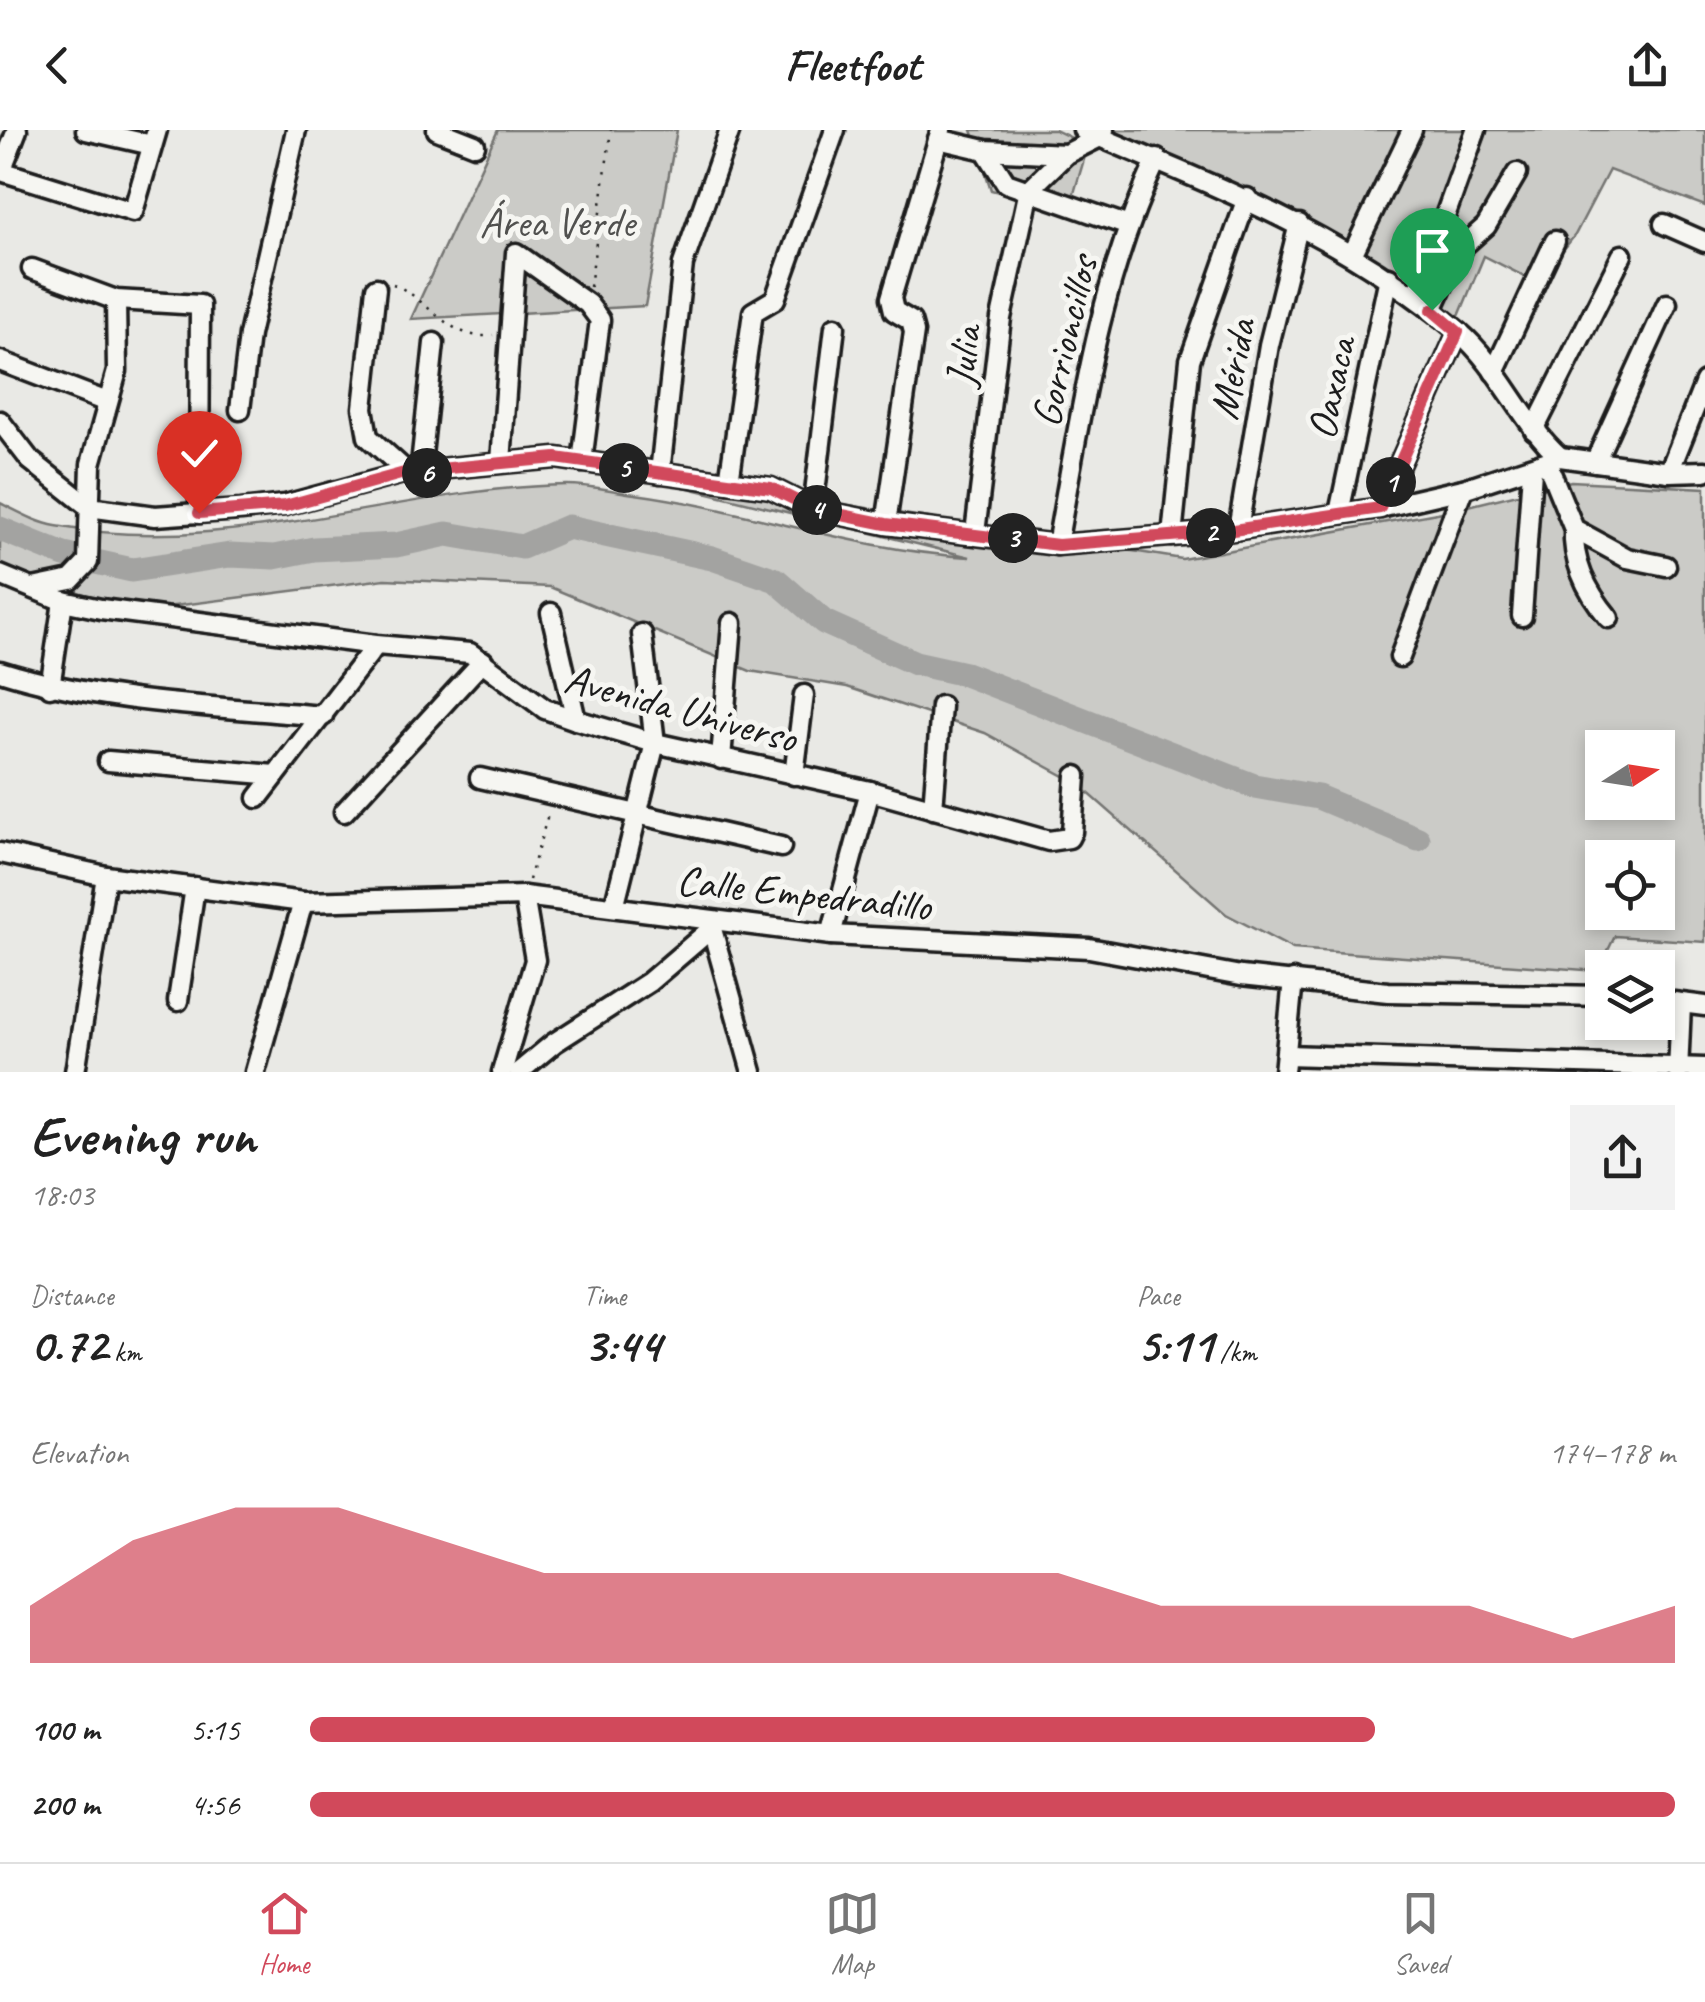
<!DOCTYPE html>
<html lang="en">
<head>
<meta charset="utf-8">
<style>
  :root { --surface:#fff; --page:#f2f2f2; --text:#222; --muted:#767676; --line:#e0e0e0; --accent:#d1495b }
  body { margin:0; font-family:Caveat,sans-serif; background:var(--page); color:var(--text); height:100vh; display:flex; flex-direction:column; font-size:38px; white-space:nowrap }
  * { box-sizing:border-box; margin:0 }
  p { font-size:32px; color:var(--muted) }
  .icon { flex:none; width:55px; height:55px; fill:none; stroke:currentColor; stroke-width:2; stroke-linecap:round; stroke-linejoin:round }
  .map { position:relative; height:942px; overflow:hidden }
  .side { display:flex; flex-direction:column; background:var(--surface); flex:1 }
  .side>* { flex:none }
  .needle { width:65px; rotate:78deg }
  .tools { position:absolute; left:1585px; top:600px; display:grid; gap:20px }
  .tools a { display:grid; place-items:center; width:90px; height:90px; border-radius:0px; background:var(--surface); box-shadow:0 5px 15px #0003; font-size:50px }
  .pin { position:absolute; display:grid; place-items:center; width:85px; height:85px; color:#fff; margin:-102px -42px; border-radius:50% 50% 50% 0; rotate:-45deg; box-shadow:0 0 10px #0007 }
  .pin .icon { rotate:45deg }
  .km { position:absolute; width:50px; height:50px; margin:-25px; border-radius:50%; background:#222; color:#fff; font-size:28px; line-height:50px; text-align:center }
  .round { display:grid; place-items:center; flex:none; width:105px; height:105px; border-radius:0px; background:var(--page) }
  .head { display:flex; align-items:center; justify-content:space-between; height:170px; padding:0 30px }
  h1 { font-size:55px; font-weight:700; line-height:75px }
  .figures { display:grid; grid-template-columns:repeat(3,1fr); gap:15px; height:170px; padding:10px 30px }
  .figures div { display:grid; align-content:center }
  .figures b { font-size:50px; font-weight:700 }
  .figures small { font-size:28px; font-weight:400 }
  .figures p { font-size:28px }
  .chart { height:280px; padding:20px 30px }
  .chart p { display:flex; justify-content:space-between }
  .chart svg { width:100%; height:180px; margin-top:10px; fill:var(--accent); opacity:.7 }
  ul { padding:0 30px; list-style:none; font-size:32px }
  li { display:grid; grid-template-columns:160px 120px 1fr; align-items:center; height:75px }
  li i { height:25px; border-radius:12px; background:var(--accent) }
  header { display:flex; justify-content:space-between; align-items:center; height:130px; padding:0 30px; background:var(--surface); font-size:45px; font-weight:700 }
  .menu { display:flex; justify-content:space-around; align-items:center; height:140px; border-top:2px solid var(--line); background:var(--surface); font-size:28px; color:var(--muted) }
  .menu a { display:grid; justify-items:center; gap:5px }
  .menu .active { color:var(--accent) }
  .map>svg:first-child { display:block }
</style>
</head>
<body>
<header><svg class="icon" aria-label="back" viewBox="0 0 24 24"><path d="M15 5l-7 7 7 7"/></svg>Fleetfoot<svg class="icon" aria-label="share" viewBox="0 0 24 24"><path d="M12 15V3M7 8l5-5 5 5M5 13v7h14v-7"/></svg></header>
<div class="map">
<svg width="1705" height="942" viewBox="0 0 1705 942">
  <rect width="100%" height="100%" fill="#e9e9e5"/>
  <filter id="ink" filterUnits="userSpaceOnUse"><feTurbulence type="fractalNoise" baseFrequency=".01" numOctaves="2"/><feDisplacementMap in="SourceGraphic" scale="20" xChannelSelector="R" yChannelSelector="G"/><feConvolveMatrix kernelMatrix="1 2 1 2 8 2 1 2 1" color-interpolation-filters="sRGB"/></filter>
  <g filter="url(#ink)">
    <!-- green -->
    <g fill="#cbcbc7" stroke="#747472" stroke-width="2.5" fill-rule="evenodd">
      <polygon points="498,0 677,0 645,176 411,189"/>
      <polygon points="972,0 1055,0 1088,16 1069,80 991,60"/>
      <path d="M1118 0H1705V76L1609 40 1575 105 1537 153 1484 126 1457 191C1352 107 1238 60 1116 7Z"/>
      <path d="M582 332 1182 429 1448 381 1571 351 1705 358V812L1615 806 1598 841 1293 819 1226 784 1077 653 985 603 847 557 750 541 550 457 385 449 135 481 0 436V373C17 381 37 393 56 396 229 428 396 358 567 355 589 355 613 361 635 364 747 379 856 421 970 427ZM1602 618H1658V672H1602ZM1602 728H1658V782H1602Z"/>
    </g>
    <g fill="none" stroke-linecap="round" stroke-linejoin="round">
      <!-- river -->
      <polyline stroke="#a3a3a1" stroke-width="25" points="0,399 64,425 132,440 230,425 274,427 314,419 396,415 447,404 522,417 568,397 712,428 776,450 824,492 915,533 965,544 1254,656 1318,667 1418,709"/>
      <!-- minor casing -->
      <g stroke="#1c1c1c" stroke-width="25">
        <g id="minor">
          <polyline points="86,0 152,15"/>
          <polyline points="437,0 475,15"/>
          <path d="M1083 0C1222 59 1341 103 1459 202 1501 238 1520 291 1560 327"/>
          <polyline points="938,9 985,20 1066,24"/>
          <polyline points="985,20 1006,53 1126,95"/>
          <polyline points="1,41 133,82 157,0"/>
          <polyline points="1,41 17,0"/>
          <polyline points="1664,94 1705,112"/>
          <polyline points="1353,123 1412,0"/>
          <polyline points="32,139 116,170 200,175 199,383"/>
          <polyline points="376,158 363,278 368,307 407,342"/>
          <polyline points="1416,167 1476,0"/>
          <polyline points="1432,180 1459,120 1486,96 1517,43"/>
          <polyline points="0,231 107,272"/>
          <polyline points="1494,242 1555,111"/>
          <polyline points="240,280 249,205 296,0"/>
          <polyline points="0,291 30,330 89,377"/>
          <polyline points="1534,300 1622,125"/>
          <polyline points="501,332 516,123 588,174 600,190 582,332"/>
          <polyline points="1595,332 1667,174"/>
          <polyline points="1547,333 1574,399 1627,428 1666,436"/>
          <polyline points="1669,342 1705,252"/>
          <polyline points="660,343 683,134 730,0"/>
          <polyline points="420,344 434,213"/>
          <polyline points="729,352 753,182 775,169 835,0"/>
          <polyline points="89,377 155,386 241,380 285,375 407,342 556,328 771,358 813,379 886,394 1057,415 1221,402 1380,378 1463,359 1560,327 1669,342 1705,341"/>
          <polyline points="1380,378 1458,202"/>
          <polyline points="813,379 835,197"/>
          <polyline points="1339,383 1389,147"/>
          <polyline points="886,394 914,202 911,191 894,181 891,168 941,0"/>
          <polyline points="1238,399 1269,215 1299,94"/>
          <path d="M1574 399C1572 433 1587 462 1609 488"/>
          <polyline points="975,403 1001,188 1029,60 1066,24 1100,7 1104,0"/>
          <polyline points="1172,406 1190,230 1247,68"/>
          <path d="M1057 415C1081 282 1099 152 1157 29"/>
          <polyline points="0,445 63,471 101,479 376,515 470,523 545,579 576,590 655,613 870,661 1049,711 1069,708 1072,702 1076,646"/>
          <polyline points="33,458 71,450 88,432 91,334 117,241 116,170"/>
          <polyline points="551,483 576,590"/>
          <polyline points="1522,486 1532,340"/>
          <polyline points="1400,527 1463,359"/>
          <path d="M0 541C105 574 215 576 323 586"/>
          <polyline points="50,557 63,471"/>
          <polyline points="721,629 732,493"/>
          <polyline points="108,631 275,645"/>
          <polyline points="794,645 804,565"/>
          <polyline points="480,648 781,717"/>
          <polyline points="258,668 376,515"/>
          <polyline points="933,679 941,576"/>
          <polyline points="344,682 483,531"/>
          <polyline points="0,723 106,746 303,772 524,766 831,805 1089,818 1241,846 1388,862 1602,866"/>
          <polyline points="614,777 655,613 642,504"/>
          <polyline points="710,792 752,942"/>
          <polyline points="831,805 870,661"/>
          <polyline points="1658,870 1705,876"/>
          <polyline points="178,871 195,757"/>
          <polyline points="1286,925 1705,938"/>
          <polyline points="75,942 106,746"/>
          <polyline points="255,942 303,772"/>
          <polyline points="502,942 535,830 524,766"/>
          <polyline points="519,942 554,913 649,852 711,799"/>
          <polyline points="1284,942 1293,850"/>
          <polyline points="1678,942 1681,875"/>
        </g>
      </g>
      <!-- path -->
      <g stroke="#1c1c1c" stroke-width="2.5" stroke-dasharray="2.5 8" stroke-linecap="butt">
        <path d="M393 154C428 168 450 213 493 205"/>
        <polyline points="590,157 611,0"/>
        <polyline points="529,750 549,681"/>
      </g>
      <!-- minor -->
      <use href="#minor" stroke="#f6f6f2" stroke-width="18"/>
    </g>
  </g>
  <g fill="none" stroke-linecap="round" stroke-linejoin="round" filter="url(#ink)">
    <!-- route casing -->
    <g stroke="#fff" stroke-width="20">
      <polyline id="route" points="199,383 285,376 408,342 556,328 771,358 813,379 886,394 1058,415 1220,402 1380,378 1458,202 1432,180"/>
    </g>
    <!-- route -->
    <use href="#route" stroke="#d1495b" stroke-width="12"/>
  </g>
  <g text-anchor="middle" stroke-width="10" stroke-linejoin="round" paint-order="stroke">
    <!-- park labels -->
    <g font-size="42" fill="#51514f" stroke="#f6f6f2">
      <text x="557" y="106">Área Verde</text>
    </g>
    <!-- street labels -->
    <g font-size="42" fill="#1c1c1c" stroke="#f6f6f2">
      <text transform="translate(1063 211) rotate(-77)" y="15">Gorrioncillos</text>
      <text transform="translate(962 226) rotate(-83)" y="15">Julia</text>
      <text transform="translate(1231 239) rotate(-79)" y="15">Mérida</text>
      <text transform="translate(1330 258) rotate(-78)" y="15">Oaxaca</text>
      <text transform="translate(681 577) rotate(15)" y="15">Avenida Universo</text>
      <text transform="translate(804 762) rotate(6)" y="15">Calle Empedradillo</text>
    </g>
  </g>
</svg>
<div class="tools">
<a><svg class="needle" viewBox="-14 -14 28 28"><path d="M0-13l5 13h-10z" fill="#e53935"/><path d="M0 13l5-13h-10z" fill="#767676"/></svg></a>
<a><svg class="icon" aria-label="locate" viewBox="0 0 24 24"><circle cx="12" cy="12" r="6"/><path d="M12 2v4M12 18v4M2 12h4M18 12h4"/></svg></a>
<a><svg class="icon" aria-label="layers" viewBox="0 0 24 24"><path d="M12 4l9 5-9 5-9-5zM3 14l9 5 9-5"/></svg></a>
</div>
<div class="pin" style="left:1432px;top:180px;background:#1e9e55"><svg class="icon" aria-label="arrive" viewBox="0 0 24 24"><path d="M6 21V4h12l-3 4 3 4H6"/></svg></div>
<div class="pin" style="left:199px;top:383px;background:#d93025"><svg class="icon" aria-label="check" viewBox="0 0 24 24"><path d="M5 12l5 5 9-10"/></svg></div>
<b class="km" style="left:1391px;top:352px">1</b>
<b class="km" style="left:1211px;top:403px">2</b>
<b class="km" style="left:1013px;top:408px">3</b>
<b class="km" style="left:817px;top:380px">4</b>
<b class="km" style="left:624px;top:338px">5</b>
<b class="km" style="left:427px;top:343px">6</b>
</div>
<section class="side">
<div class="head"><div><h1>Evening run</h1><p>18:03</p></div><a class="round"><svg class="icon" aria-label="share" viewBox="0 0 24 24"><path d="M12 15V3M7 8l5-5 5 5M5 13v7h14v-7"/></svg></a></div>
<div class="figures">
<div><p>Distance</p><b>0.72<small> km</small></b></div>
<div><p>Time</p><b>3:44</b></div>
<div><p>Pace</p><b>5:11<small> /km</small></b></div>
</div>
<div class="chart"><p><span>Elevation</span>174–178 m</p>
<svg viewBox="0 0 160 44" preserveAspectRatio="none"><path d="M0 44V30L10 14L20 6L30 6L40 14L50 22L60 22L70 22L80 22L90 22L100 22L110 30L120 30L130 30L140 30L150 38L160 30V44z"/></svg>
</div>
<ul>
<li><b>100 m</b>5:15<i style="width:78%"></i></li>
<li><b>200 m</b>4:56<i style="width:100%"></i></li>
</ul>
</section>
<nav class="menu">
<a class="active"><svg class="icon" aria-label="home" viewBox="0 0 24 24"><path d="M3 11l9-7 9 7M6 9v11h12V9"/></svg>Home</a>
<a><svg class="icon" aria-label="map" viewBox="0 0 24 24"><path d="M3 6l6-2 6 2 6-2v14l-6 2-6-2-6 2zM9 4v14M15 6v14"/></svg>Map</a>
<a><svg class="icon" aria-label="saved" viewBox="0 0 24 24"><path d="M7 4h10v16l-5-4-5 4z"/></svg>Saved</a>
</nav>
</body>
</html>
